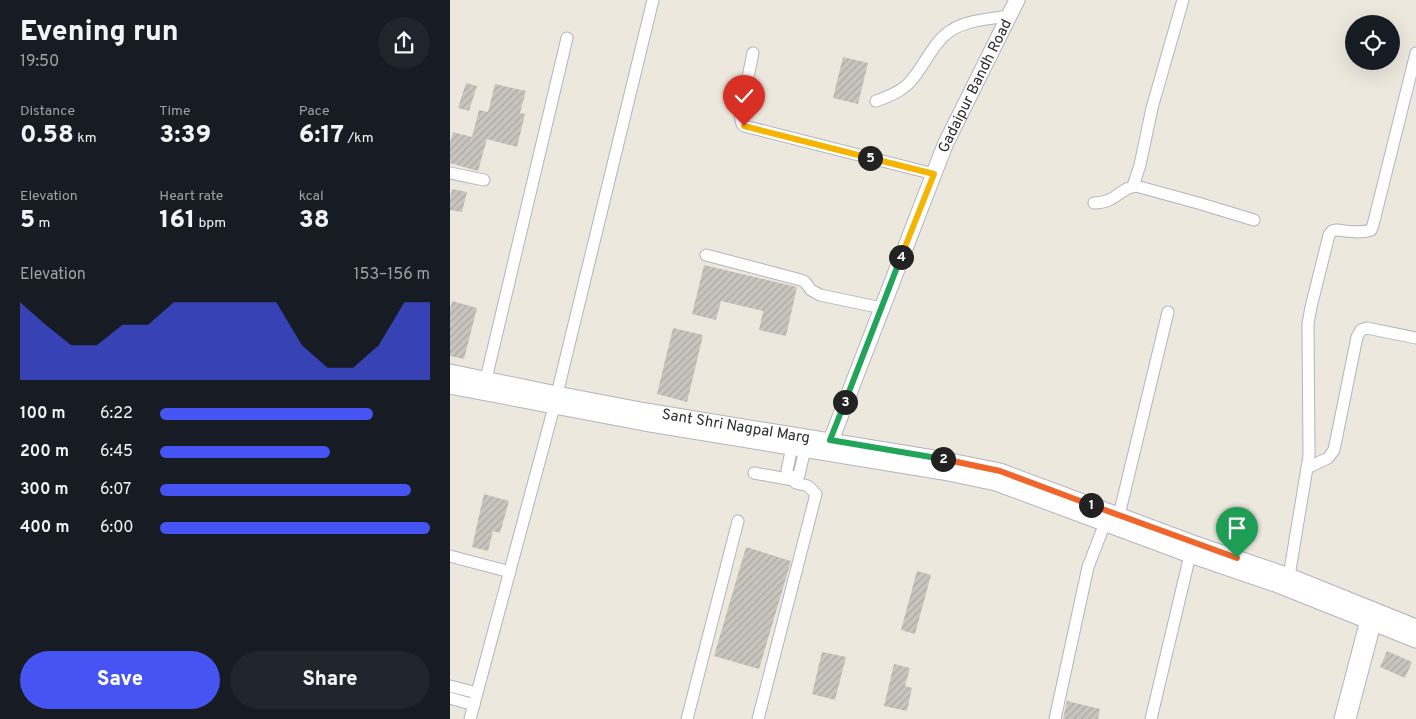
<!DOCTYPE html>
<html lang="en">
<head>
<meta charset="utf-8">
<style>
  :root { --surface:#171b24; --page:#20242c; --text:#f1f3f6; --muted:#9ea1a6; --accent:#4554f3 }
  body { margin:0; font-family:Overpass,sans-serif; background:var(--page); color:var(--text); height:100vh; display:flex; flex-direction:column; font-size:19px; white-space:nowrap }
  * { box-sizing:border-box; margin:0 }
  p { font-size:16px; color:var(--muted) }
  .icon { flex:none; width:28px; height:28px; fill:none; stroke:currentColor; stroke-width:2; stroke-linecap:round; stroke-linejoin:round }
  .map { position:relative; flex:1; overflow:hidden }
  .drawer { display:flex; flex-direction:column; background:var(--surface); width:450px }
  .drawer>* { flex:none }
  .controls { position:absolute; left:895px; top:15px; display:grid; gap:10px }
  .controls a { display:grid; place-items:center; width:55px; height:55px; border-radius:50%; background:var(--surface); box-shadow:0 5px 20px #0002; font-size:25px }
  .pin { position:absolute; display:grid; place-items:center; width:42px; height:42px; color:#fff; margin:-51px -21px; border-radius:50% 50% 50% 0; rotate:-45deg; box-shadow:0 0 5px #0007 }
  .pin .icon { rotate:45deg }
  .km { position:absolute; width:25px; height:25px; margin:-12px; border-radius:50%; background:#222; color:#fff; font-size:14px; line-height:25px; text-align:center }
  .round { display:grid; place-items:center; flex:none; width:52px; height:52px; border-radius:26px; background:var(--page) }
  .head { display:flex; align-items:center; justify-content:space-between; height:85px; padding:0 20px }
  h1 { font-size:28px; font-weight:800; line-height:38px }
  .metrics { display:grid; grid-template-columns:repeat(3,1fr); gap:8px; height:85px; padding:5px 20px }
  .metrics div { display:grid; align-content:center }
  .metrics b { font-size:25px; font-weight:800 }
  .metrics small { font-size:14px; font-weight:400 }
  .metrics p { font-size:14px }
  .chart { height:140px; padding:10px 20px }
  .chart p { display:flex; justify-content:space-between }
  .chart svg { width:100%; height:90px; margin-top:5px; fill:var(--accent); opacity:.7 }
  .button { display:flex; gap:10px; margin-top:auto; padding:10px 20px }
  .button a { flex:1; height:58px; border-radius:30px; background:var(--accent); color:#fff; font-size:20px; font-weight:800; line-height:58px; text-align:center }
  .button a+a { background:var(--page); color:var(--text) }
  ul { padding:0 20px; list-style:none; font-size:16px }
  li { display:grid; grid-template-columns:80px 60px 1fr; align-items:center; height:38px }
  li i { height:12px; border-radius:6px; background:var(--accent) }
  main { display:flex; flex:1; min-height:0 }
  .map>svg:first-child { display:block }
</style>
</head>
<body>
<main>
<section class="drawer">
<div class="head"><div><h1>Evening run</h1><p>19:50</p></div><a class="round"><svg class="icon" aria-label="share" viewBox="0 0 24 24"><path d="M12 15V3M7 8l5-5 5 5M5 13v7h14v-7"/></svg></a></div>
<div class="metrics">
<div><p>Distance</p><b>0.58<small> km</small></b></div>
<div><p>Time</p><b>3:39</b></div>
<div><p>Pace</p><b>6:17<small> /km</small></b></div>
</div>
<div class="metrics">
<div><p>Elevation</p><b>5<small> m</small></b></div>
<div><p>Heart rate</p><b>161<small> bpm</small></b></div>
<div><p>kcal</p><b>38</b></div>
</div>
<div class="chart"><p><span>Elevation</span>153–156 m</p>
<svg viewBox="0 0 160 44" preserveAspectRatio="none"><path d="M0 44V6L10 17L20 27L30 27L40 17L50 17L60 6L70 6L80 6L90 6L100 6L110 27L120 38L130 38L140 27L150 6L160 6V44z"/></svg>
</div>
<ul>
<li><b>100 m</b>6:22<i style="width:79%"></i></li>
<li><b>200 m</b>6:45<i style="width:63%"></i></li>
<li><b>300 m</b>6:07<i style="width:93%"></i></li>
<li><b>400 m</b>6:00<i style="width:100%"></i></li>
</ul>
<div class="button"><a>Save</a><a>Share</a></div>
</section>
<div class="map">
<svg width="966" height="719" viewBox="0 0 966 719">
  <defs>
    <pattern id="building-hatch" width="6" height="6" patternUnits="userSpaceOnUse" patternTransform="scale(1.25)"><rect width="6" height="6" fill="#c8c5be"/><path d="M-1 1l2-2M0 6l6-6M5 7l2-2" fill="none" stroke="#aca9a3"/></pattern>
  </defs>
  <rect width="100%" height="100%" fill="#ede8de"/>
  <!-- building -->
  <g fill="url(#building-hatch)">
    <polygon points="393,57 418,63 408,104 383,98"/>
    <polygon points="16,83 27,86 19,111 8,108"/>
    <polygon points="45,84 76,91 70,113 75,114 67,147 37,139 28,171 0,163 0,142 3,132 22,137 29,110 38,112"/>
    <polygon points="2,189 17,192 12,212 0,210 0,199"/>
    <polygon points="254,265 347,287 336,336 309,330 313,311 271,301 266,320 242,314"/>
    <polygon points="2,301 27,308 14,359 0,356 0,309"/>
    <polygon points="223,328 253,335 237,402 207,394"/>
    <polygon points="34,494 59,501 50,533 43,531 38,551 22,547"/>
    <polygon points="296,547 341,561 309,669 264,656"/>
    <polygon points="467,571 481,575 465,634 451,630"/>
    <polygon points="937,651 962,662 955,678 930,667"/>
    <polygon points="372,652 396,657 385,700 362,694"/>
    <polygon points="444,664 460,668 455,686 462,688 457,711 434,706"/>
    <polygon points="617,701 650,709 648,719 613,719"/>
  </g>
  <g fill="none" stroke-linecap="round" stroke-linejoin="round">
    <!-- street casing -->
    <g stroke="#b2b3be" stroke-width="13">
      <g id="street">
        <polyline points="303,53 290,115 292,124 294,126 484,174"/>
        <path d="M426 101C437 97 448 93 457 85 473 70 481 44 500 31 516 20 540 19 559 16"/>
        <polyline points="0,173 34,180"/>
        <polyline points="683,186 690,165 702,108 733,0"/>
        <path d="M644 203C666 203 669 188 686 186L748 203 804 220"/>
        <polyline points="256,255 351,280 355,282 361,290 370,295 432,308"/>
        <polyline points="36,379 117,38"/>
        <polyline points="107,394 203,0"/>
        <polyline points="342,447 337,470 338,475 344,477 349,475 355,449"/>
        <polyline points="857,468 878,458 884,450 907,337 911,330 917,328 966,338"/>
        <polyline points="304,473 343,480"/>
        <polyline points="669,515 718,312"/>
        <polyline points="0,556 60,572"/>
        <path d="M839 576 859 456 858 324 861 307 879 235 882 231 886 230C898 231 909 234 921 230L923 225 966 53"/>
        <polyline points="0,686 27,693"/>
        <polyline points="0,698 24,705"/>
        <polyline points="20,719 104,407"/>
        <polyline points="237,719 288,521"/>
        <polyline points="308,719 366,494 358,486 346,483 343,480 344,477"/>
        <polyline points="605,719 638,567 655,523"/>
        <polyline points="701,719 740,555"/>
        <polyline points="890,719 916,620"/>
        <polyline points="900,719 925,624"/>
      </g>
    </g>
    <!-- secondary casing -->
    <g stroke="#b2b3be" stroke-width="17">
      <g id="secondary">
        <path id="s1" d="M0 372 107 394 196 411 496 460 550 471 743 543 839 576 966 627"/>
        <polyline points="0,386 194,423 493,472 546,483 740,555 828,585 966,640"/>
        <path id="s2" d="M378 448 495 145 567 0"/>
      </g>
    </g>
    <!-- street -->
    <use href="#street" stroke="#fff" stroke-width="11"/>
    <!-- secondary -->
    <use href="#secondary" stroke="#fff" stroke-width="15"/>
  </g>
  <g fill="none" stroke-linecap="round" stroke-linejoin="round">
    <!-- split-1 casing -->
    <g stroke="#fff" stroke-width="10">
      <polyline id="split-1" points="641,505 787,558"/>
    </g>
    <!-- split-2 casing -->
    <g stroke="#fff" stroke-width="10">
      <polyline id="split-2" points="493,459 550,471 641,505"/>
    </g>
    <!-- split-3 casing -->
    <g stroke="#fff" stroke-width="10">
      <polyline id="split-3" points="395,402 380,440 493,459"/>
    </g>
    <!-- split-4 casing -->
    <g stroke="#fff" stroke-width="10">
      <polyline id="split-4" points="395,402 451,257"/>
    </g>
    <!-- split-5 casing -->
    <g stroke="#fff" stroke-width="10">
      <polyline id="split-5" points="420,158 484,174 451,257"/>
    </g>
    <!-- split-6 casing -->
    <g stroke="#fff" stroke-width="10">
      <polyline id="split-6" points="294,126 420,158"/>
    </g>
    <!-- split-1 -->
    <use href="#split-1" stroke="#f0652b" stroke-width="6"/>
    <!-- split-2 -->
    <use href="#split-2" stroke="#f0652b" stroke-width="6"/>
    <!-- split-3 -->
    <use href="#split-3" stroke="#22a559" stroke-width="6"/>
    <!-- split-4 -->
    <use href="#split-4" stroke="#22a559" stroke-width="6"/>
    <!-- split-5 -->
    <use href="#split-5" stroke="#f5b400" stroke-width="6"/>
    <!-- split-6 -->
    <use href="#split-6" stroke="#f5b400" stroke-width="6"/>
  </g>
  <g text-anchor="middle" stroke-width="4" stroke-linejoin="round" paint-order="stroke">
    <!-- street labels -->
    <g font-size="15" fill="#2c2c2c" stroke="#fff">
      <text dy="5" stroke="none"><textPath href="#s2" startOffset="391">Gadaipur Bandh Road</textPath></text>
      <text dy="5" stroke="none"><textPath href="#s1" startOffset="291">Sant Shri Nagpal Marg</textPath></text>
    </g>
  </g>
</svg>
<div class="controls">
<a><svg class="icon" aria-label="locate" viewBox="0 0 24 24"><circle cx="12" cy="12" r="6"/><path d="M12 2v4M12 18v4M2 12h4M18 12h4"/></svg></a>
</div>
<div class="pin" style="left:787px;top:558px;background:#1e9e55"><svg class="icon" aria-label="arrive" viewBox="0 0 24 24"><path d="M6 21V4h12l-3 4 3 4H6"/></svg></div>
<div class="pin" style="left:294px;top:126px;background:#d93025"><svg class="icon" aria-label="check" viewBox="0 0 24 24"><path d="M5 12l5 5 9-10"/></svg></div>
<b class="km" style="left:641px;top:505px">1</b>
<b class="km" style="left:493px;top:459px">2</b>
<b class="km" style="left:395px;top:402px">3</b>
<b class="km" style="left:451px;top:257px">4</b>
<b class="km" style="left:420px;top:158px">5</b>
</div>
</main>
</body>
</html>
